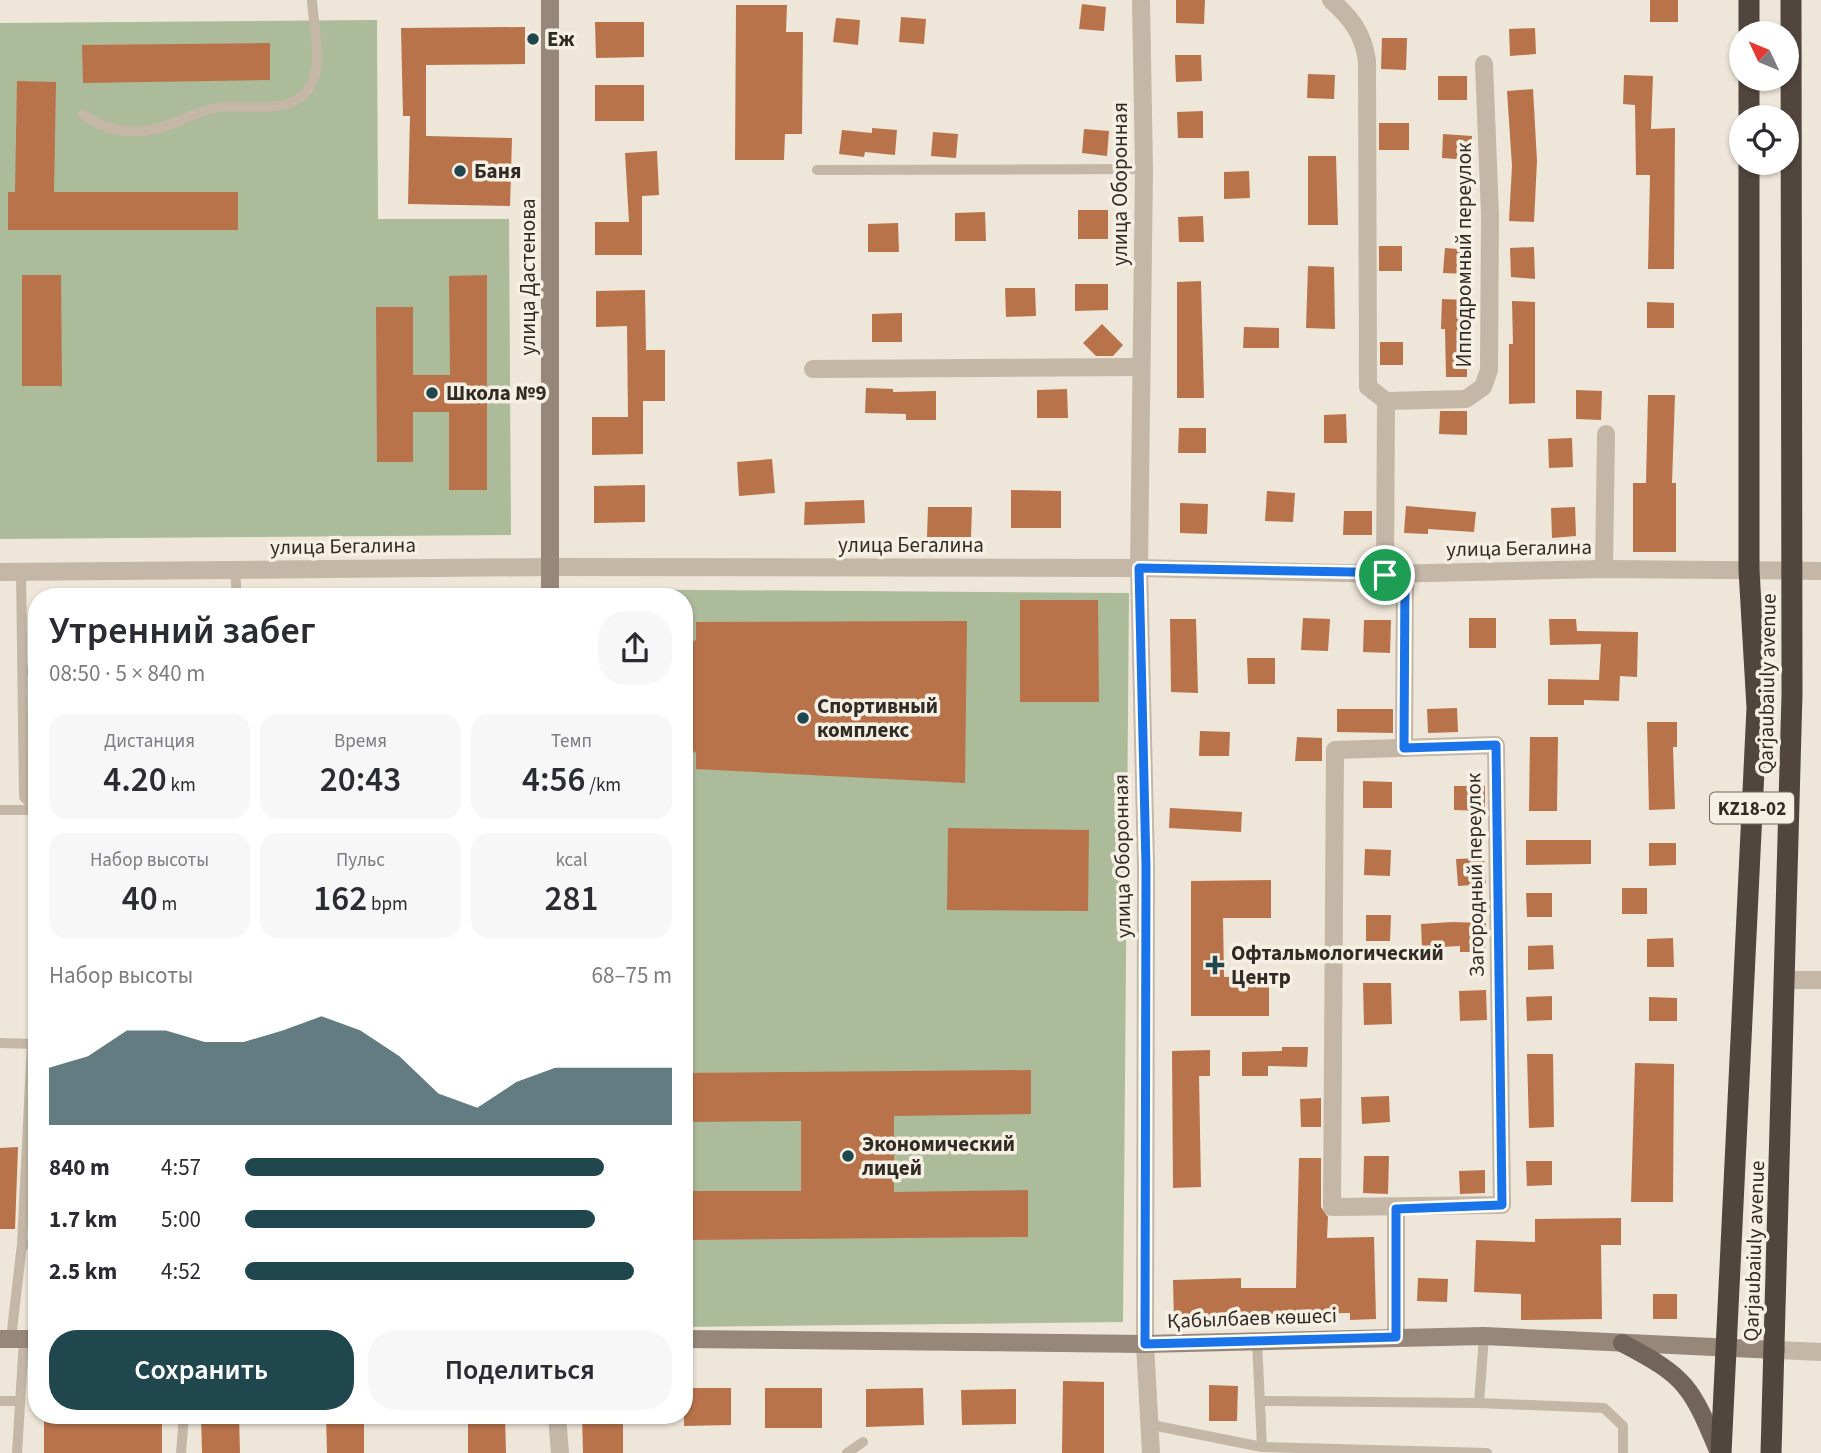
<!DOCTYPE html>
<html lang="ru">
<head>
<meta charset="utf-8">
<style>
  :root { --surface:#fff; --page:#f7f7f7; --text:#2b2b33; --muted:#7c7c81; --accent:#20464e }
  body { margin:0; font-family:"Source Sans 3",sans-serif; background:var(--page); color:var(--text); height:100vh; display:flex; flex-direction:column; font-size:26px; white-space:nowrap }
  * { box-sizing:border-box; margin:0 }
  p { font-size:23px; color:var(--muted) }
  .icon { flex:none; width:38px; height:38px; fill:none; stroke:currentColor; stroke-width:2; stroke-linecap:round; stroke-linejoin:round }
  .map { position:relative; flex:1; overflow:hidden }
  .panel { position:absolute; left:28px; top:588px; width:665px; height:836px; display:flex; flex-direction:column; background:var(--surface); border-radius:28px; box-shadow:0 2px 5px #0004 }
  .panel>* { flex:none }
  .needle { width:46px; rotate:314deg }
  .controls { position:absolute; left:1729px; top:21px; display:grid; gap:14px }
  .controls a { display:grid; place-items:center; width:70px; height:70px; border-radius:50%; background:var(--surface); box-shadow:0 2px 5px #0004; font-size:35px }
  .pin { position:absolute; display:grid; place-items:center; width:60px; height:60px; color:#fff; margin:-30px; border:4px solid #fff; border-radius:50%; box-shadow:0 2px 7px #0007 }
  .round { display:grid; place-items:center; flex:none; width:74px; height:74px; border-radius:28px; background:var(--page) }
  .overview { display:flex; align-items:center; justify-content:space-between; height:119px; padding:0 21px }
  h1 { font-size:38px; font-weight:600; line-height:52px }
  .stats { display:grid; grid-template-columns:repeat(3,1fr); gap:10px; height:119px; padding:7px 21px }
  .stats div { display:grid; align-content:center; border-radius:18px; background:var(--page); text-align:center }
  .stats b { font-size:35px; font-weight:600 }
  .stats small { font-size:19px; font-weight:400 }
  .stats p { font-size:19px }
  .chart { height:196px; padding:14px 21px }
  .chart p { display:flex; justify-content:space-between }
  .chart svg { width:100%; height:126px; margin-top:7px; fill:var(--accent); opacity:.7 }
  .button { display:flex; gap:14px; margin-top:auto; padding:14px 21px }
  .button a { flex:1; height:80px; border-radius:28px; background:var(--accent); color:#fff; font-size:28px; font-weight:600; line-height:80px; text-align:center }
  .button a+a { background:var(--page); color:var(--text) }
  ul { padding:0 21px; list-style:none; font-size:23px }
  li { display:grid; grid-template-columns:112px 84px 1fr; align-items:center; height:52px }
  li i { height:18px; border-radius:9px; background:var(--accent) }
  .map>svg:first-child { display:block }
</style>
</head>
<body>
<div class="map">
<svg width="1821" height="1453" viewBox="0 0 1821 1453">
  <rect width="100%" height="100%" fill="#eee6d8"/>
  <!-- green -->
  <g fill="#acbb9a">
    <polygon points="377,20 378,219 509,219 511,535 0,539 0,23"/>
    <polygon points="570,589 1129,593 1123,1322 684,1327 684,597 570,597"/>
  </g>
  <!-- building -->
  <g fill="#b9734b">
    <polygon points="1176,0 1205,0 1204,24 1176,23"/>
    <rect x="1650" y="0" width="28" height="22"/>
    <polygon points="1082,4 1106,7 1104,31 1079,29"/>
    <polygon points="736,5 787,5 786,32 803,32 802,134 785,134 784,160 735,160"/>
    <polygon points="901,17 926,19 924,44 899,42"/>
    <polygon points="836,18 860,20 858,45 833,42"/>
    <polygon points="595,22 644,22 644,57 596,58"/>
    <polygon points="525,27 525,64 426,65 426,136 512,138 510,206 408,204 410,116 403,116 401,28"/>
    <polygon points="1535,28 1536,54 1510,56 1509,29"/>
    <polygon points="1382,38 1407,38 1406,70 1381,69"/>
    <polygon points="270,43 270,80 83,83 82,45"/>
    <polygon points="1175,55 1201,55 1202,81 1176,82"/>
    <polygon points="1308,74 1335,75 1334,99 1307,98"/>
    <polygon points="1624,75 1653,76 1651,129 1675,128 1674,269 1648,269 1650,175 1636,175 1635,105 1623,104"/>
    <rect x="1438" y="76" width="29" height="24"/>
    <polygon points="17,81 56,82 54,192 238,192 238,230 8,230 8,192 15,192"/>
    <rect x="595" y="85" width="49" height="36"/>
    <polygon points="1533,89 1537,161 1534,222 1509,221 1512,166 1507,91"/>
    <polygon points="1203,111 1203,138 1178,138 1177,112"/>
    <rect x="1379" y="123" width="30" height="27"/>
    <polygon points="872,128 897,130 895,155 865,152 864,157 839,154 842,130 872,133"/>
    <polygon points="1084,129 1109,131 1107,156 1082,153"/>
    <polygon points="933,132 958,134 956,158 931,156"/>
    <polygon points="1443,134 1472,136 1471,160 1442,158"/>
    <polygon points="657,151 659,195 642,196 642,255 595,255 595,222 629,222 625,153"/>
    <polygon points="1308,156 1336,156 1338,225 1308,225"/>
    <polygon points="1249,171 1250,198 1224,199 1224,172"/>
    <rect x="1078" y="210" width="30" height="29"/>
    <polygon points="985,212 986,241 955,241 955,213"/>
    <polygon points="1203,216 1204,242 1179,242 1178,217"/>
    <polygon points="898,223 899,252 868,252 868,224"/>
    <rect x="1379" y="246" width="23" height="25"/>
    <polygon points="1534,247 1535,279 1511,277 1510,248"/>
    <polygon points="1445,248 1471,250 1469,274 1443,273"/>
    <polygon points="1308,266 1334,267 1335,329 1306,328"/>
    <polygon points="22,275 61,275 62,386 22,386"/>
    <polygon points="487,275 487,490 449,490 449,412 413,412 413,462 377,462 376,307 413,307 413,375 450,375 449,276"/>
    <polygon points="1201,281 1204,398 1177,398 1177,282"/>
    <polygon points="1075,284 1108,284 1108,310 1075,311"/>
    <polygon points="1005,288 1035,288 1036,316 1006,317"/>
    <polygon points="645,290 646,350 665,350 665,401 643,401 643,454 592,455 592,417 628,417 627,326 596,327 596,291"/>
    <polygon points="1442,299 1467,300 1467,377 1446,377 1445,329 1441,329"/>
    <polygon points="1512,301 1535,302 1535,403 1509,404 1509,344 1513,344"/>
    <polygon points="1647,302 1674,303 1674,328 1647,328"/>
    <polygon points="902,313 902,342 872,342 872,314"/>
    <polygon points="1102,324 1123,345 1113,356 1096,356 1083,343"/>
    <polygon points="1244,327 1279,328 1279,348 1243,348"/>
    <rect x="1380" y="342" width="23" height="23"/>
    <polygon points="866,388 893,389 893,392 936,391 936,420 906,420 906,414 865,413"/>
    <polygon points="1067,389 1068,418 1037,418 1037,390"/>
    <polygon points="1576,390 1602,391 1601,420 1576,419"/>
    <polygon points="1648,395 1675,395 1672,483 1676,483 1676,552 1633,552 1633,483 1646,483"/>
    <polygon points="1440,411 1467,411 1467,435 1439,434"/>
    <polygon points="1346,414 1347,443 1324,443 1324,415"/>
    <polygon points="1179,428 1206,428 1206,453 1178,453"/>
    <polygon points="1572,438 1573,467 1549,468 1548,439"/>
    <polygon points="772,459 775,493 739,496 737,462"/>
    <polygon points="645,485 645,522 594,523 594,486"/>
    <polygon points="1011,490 1061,491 1061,528 1011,528"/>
    <polygon points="1267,491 1295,493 1293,522 1265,521"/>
    <polygon points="864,500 865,523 804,525 805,502"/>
    <polygon points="1180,503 1208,504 1207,534 1180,533"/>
    <polygon points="1406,506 1476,512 1474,532 1428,529 1428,534 1404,533"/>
    <polygon points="928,507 972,507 971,537 927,537"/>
    <polygon points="1575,507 1576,536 1552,538 1551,508"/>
    <polygon points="1344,511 1372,511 1372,535 1343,535"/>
    <polygon points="1020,600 1098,600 1099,702 1020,702"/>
    <polygon points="1303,618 1330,619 1328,651 1301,650"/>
    <rect x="1469" y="618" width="27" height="30"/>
    <polygon points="1170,619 1196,619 1198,693 1171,692"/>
    <polygon points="1549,619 1576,619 1577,631 1638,632 1637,677 1620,676 1619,701 1584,700 1584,705 1548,705 1548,679 1599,680 1601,644 1550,645"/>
    <polygon points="1364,620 1391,620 1390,653 1363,652"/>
    <polygon points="967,621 965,783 696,769 696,753 684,745 684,646 696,640 696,622"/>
    <polygon points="1247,658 1275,658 1275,684 1248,684"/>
    <polygon points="1457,708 1458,732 1428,733 1427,709"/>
    <polygon points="1337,709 1393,709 1393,733 1337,732"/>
    <polygon points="1647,722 1677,722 1677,747 1673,747 1675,809 1649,810"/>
    <polygon points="1200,731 1230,732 1229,756 1199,756"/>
    <polygon points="1297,737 1322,738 1322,761 1295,761"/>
    <polygon points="1530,737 1558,737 1557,811 1529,811"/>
    <polygon points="1363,781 1392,782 1392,808 1363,808"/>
    <polygon points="1454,786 1485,786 1485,811 1454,810"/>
    <polygon points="1170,808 1242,812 1241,832 1169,828"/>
    <polygon points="948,828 1089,830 1088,911 947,910"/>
    <polygon points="1526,840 1591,840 1591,864 1526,865"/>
    <polygon points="1649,843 1676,843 1676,865 1649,866"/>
    <polygon points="1365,849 1391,850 1390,876 1364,875"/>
    <polygon points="1484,858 1486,884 1458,886 1456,859"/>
    <polygon points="1271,880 1271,918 1223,918 1224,977 1269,976 1269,1016 1191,1016 1191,881"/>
    <rect x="1622" y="888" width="25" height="26"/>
    <polygon points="1526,893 1552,893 1552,917 1527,917"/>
    <polygon points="1366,915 1391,915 1390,941 1366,941"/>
    <polygon points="1452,922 1486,923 1485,952 1460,952 1460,946 1422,948 1421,924"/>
    <polygon points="1673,938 1674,967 1647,967 1647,939"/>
    <polygon points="1553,945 1554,969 1528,970 1528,946"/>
    <polygon points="1363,983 1391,983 1392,1024 1364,1025"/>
    <polygon points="1486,990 1487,1020 1460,1021 1459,991"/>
    <polygon points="1552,996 1552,1020 1527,1021 1526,997"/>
    <polygon points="1649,997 1677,998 1677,1021 1649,1021"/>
    <polygon points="1282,1047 1308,1047 1307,1067 1268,1066 1268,1076 1242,1076 1242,1052 1282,1051"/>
    <polygon points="1210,1050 1210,1076 1199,1076 1201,1187 1173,1188 1172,1051"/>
    <polygon points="1527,1054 1553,1054 1554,1127 1529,1128"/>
    <polygon points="1635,1063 1674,1064 1673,1202 1631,1202"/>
    <polygon points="1031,1070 1031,1114 894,1116 894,1192 1028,1190 1028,1237 684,1240 684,1191 801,1191 801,1121 684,1122 684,1073"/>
    <polygon points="1389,1096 1390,1122 1362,1124 1361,1097"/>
    <polygon points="1321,1098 1321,1127 1301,1127 1300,1099"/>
    <polygon points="18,1147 15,1229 0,1229 0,1148"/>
    <polygon points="1364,1156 1389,1156 1388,1194 1363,1193"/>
    <polygon points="1299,1158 1321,1158 1321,1207 1328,1217 1327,1238 1374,1237 1376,1319 1350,1320 1350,1313 1242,1314 1242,1319 1174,1320 1173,1280 1241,1278 1241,1288 1296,1288"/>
    <polygon points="1526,1161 1552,1161 1552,1185 1527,1186"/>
    <polygon points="1485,1170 1485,1193 1460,1194 1459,1171"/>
    <polygon points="1621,1218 1621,1245 1601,1245 1602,1319 1521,1320 1521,1294 1474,1292 1476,1240 1535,1242 1535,1219"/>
    <polygon points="1418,1278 1448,1279 1447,1302 1417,1301"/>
    <rect x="1653" y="1294" width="24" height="25"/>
    <polygon points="1063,1381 1104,1382 1104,1453 1062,1453"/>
    <polygon points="1209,1385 1238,1386 1237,1421 1209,1421"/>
    <polygon points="684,1388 731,1388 731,1425 684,1426"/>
    <rect x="765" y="1388" width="57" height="40"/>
    <polygon points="923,1388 924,1425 866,1427 866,1389"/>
    <polygon points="1016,1389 1016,1424 962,1425 961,1390"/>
    <rect x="44" y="1416" width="118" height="37"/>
    <polygon points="201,1416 239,1416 240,1453 202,1453"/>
    <polygon points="326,1416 364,1416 364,1453 327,1453"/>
    <polygon points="468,1416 505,1416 506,1453 468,1453"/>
    <polygon points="582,1416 623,1416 623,1453 583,1453"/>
  </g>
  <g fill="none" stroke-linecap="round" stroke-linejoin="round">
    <!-- lane -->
    <g stroke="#c4b7a6" stroke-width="10">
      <path d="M83 114C101 128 121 133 143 131 170 129 195 110 221 107 247 104 290 115 308 90 325 68 313 26 312 0"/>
      <polyline points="817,170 1144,169"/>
      <polyline points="235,570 237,597"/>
      <polyline points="21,572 24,797 37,810"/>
      <polyline points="23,671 37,670"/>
      <polyline points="0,810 34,810"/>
      <polyline points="0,1043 36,1044"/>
      <polyline points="22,1244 37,1245"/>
      <polyline points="11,1339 22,1244 32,1043"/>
      <polyline points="1257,1341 1262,1447"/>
      <polyline points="0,1401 20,1401"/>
      <polyline points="1261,1401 1479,1403 1604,1408 1623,1426 1623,1453"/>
      <polyline points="1479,1403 1484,1336"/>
      <polyline points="1152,1425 1262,1447 1487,1453"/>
      <polyline points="17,1453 24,1339"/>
      <polyline points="181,1453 184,1416"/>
      <polyline points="847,1453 863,1442"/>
    </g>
    <!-- street -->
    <g stroke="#c4b7a6" stroke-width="18">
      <polyline points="1141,0 1144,169 1139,568 1146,866 1145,1344 1151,1453"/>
      <path d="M1331 0C1352 19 1363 33 1367 61L1368 387 1386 401 1385 574"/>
      <polyline points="813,369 1141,367"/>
      <polyline points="1386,401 1466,399 1483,387 1489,370 1490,215 1484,64"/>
      <polyline points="1604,569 1606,434"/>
      <polyline points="0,572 550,567 1139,568 1385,574 1604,569 1821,571"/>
      <polygon points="1496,745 1502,1205 1332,1207 1335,750"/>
      <polyline points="1404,748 1405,573"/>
      <polyline points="1786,980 1821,980"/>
      <polyline points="1396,1337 1396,1208"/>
      <polyline points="1776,1350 1821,1352"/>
      <polyline points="557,1416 560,1453"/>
    </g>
    <!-- secondary -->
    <g stroke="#978778" stroke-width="18">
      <polyline points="550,597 550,0"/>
      <polyline points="0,1339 37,1339"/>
      <polyline points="684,1339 1145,1344 1484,1336 1776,1350"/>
    </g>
    <!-- primary -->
    <path stroke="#726458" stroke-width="18" d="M1622 1343C1687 1377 1691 1386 1719 1453"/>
    <!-- highway -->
    <g stroke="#51463e" stroke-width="21">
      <polyline points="1749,0 1749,33"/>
      <polyline points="1749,79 1749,117"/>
      <polyline points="1721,1453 1757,708 1749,570 1749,163"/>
      <polyline points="1771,1453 1792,694 1791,0"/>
    </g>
  </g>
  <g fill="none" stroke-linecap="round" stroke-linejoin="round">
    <!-- route casing -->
    <g stroke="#fff" stroke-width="14">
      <polygon id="route" points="1139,568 1405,573 1404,748 1496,745 1502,1205 1396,1209 1396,1337 1145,1344 1146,866"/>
    </g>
    <!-- route -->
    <use href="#route" stroke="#1a73e8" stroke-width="9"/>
  </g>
  <!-- markers -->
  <g fill="#20464e" stroke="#f6f0e4" stroke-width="2.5">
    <circle cx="533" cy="39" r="7"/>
    <circle cx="460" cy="171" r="7"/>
    <circle cx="432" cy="393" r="7"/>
    <circle cx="803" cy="718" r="7"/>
    <path d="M1211.5 954.5h7v7h7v7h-7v7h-7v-7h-7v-7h7z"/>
    <circle cx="848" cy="1156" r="7"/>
  </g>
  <g text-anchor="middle" stroke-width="7" stroke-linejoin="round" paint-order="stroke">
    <!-- shield labels -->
    <rect fill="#f6f0e4" stroke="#6c665f" stroke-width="2" x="1710" y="792.5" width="84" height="31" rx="5"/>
    <g font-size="19" font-weight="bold" fill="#312b26">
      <text x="1752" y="815">KZ18-02</text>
    </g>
    <!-- poi labels -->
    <g font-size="21" font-weight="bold" fill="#312b26" stroke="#f6f0e4" text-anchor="start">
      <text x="547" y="46">Еж</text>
      <text x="474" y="178">Баня</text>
      <text x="446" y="400">Школа №9</text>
      <text x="817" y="713">Спортивный<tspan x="817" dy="24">комплекс</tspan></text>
      <text x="1231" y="960">Офтальмологический<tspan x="1231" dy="24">Центр</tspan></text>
      <text x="862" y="1151">Экономический<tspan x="862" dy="24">лицей</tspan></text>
    </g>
    <!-- street labels -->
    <g font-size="21" fill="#312b26" stroke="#f6f0e4">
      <text transform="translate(1120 184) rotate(-90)" y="7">улица Оборонная</text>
      <text transform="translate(1464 255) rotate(-90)" y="7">Ипподромный переулок</text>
      <text transform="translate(528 277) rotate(-90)" y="7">улица Дастенова</text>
      <text x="911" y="552">улица Бегалина</text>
      <text transform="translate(343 546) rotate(-1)" y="7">улица Бегалина</text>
      <text transform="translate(1519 548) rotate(-1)" y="7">улица Бегалина</text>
      <text transform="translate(1767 684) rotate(-89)" y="7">Qarjaubaiuly avenue</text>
      <text transform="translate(1122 856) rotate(-91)" y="7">улица Оборонная</text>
      <text transform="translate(1475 875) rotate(-91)" y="7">Загородный переулок</text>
      <text transform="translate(1754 1251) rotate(-88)" y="7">Qarjaubaiuly avenue</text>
      <text transform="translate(1252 1318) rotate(-2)" y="7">Қабылбаев көшесі</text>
    </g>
  </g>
</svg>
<div class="controls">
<a><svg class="needle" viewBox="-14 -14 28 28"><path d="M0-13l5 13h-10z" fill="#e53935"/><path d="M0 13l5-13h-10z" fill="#7c7c81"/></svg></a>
<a><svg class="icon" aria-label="locate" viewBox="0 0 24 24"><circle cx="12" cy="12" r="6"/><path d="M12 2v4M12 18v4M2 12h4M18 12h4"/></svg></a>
</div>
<div class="pin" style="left:1385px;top:575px;background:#1e9e55"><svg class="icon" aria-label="arrive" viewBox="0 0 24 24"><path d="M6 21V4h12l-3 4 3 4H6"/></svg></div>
<section class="panel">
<div class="overview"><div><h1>Утренний забег</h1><p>08:50 · 5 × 840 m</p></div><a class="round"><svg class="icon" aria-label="share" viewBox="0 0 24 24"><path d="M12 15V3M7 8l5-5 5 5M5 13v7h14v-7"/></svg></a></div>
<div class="stats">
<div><p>Дистанция</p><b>4.20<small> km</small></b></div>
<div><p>Время</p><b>20:43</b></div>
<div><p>Темп</p><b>4:56<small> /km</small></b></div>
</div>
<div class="stats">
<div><p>Набор высоты</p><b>40<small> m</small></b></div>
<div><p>Пульс</p><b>162<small> bpm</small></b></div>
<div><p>kcal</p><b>281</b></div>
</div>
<div class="chart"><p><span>Набор высоты</span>68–75 m</p>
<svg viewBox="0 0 160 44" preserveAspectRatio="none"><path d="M0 44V24L10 20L20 11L30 11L40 15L50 15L60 11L70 6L80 11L90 20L100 33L110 38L120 29L130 24L140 24L150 24L160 24V44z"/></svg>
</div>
<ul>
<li><b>840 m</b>4:57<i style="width:84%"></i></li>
<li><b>1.7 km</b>5:00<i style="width:82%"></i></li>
<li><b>2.5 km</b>4:52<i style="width:91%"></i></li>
</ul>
<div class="button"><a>Сохранить</a><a>Поделиться</a></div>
</section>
</div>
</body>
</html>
